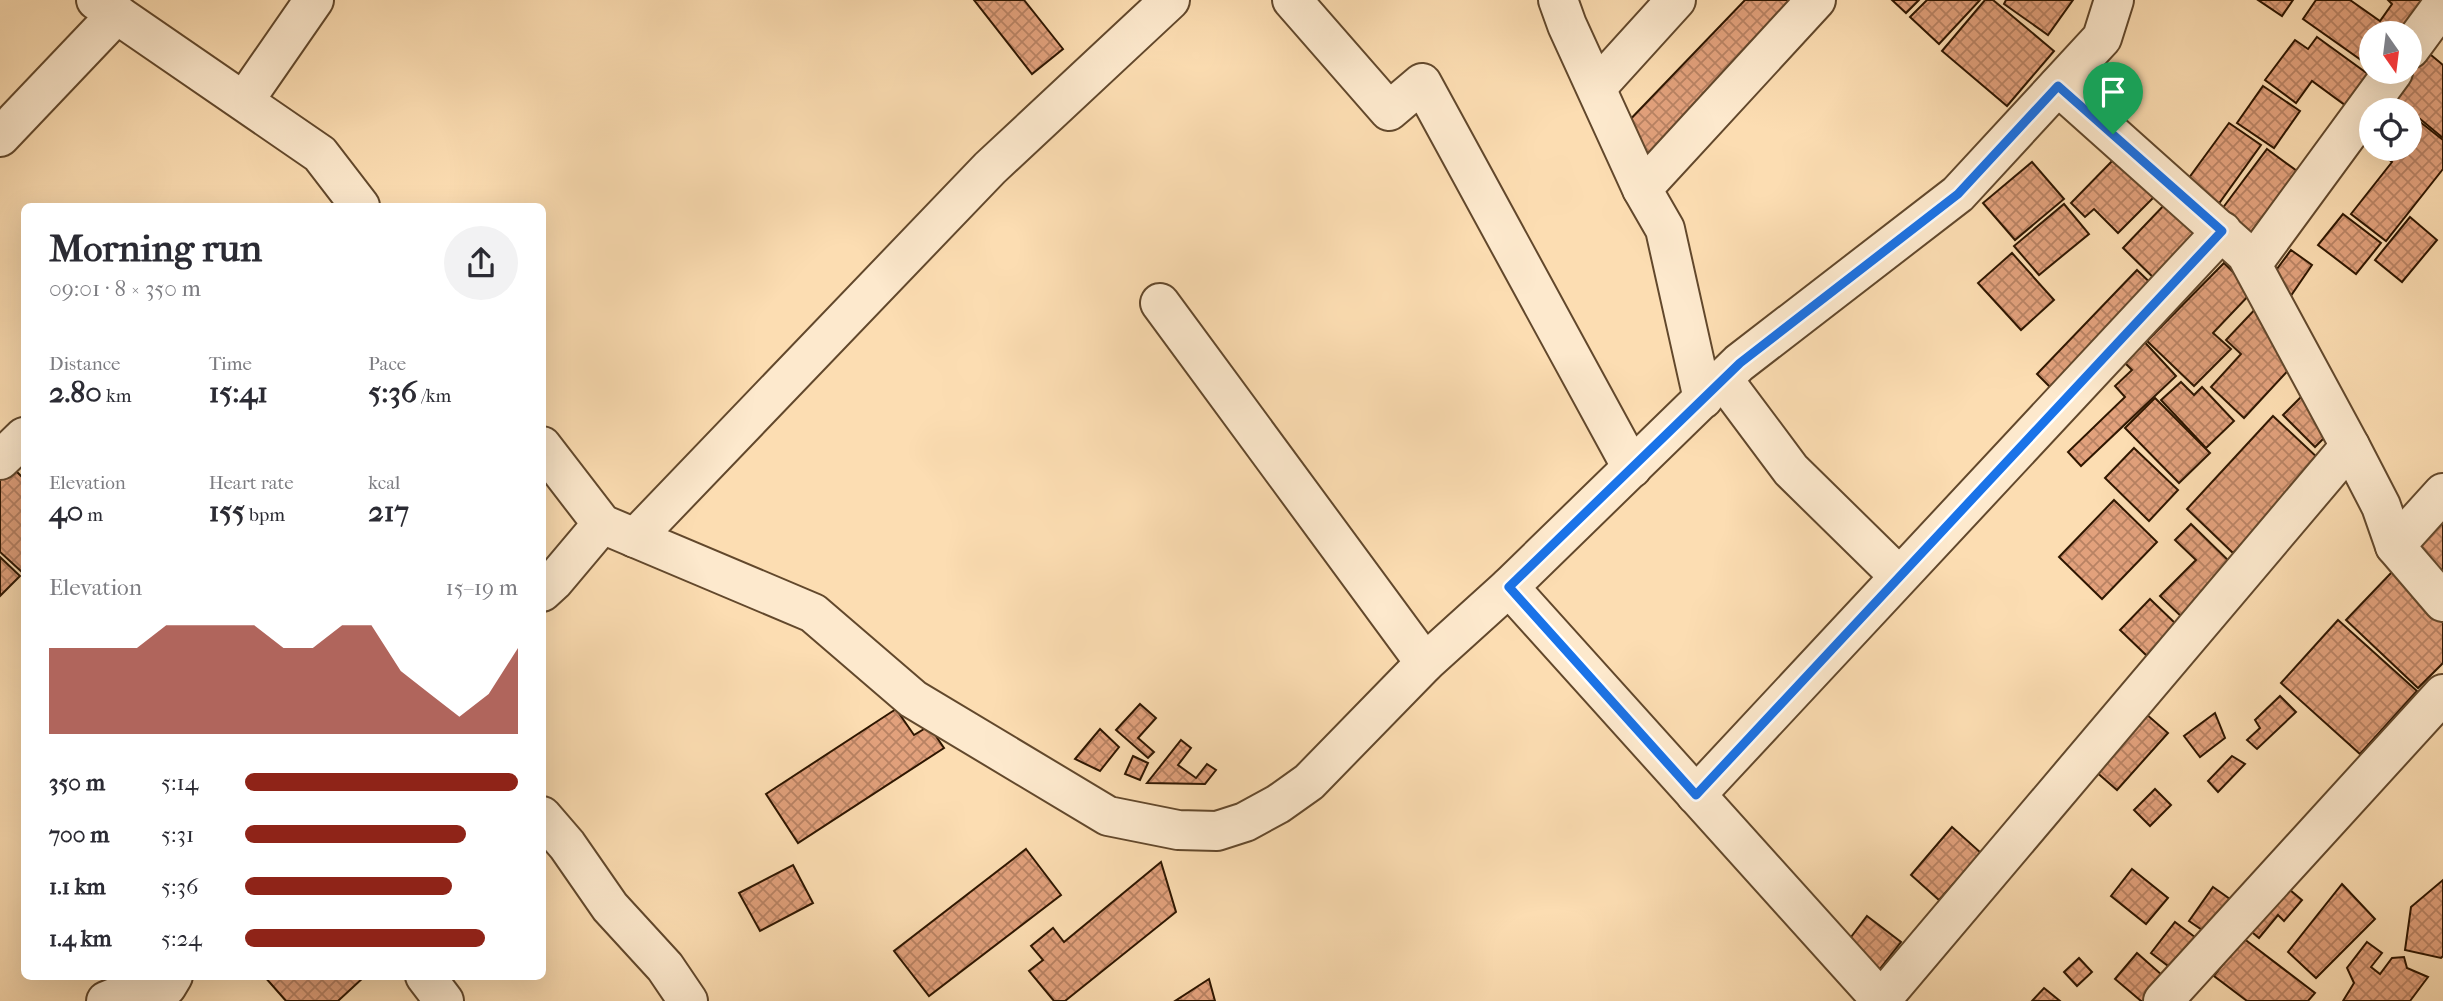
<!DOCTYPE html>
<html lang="en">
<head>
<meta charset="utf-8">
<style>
  :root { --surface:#fff; --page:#f2f2f3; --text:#2b2b33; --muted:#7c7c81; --accent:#8f2418 }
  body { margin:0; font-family:"IM FELL French Canon",serif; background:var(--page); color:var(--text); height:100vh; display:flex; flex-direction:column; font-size:26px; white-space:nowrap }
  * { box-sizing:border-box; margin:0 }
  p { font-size:23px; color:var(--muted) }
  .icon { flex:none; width:38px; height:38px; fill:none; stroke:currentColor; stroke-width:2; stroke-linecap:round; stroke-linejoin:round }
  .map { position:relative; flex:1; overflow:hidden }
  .panel { position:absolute; left:21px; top:203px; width:525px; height:777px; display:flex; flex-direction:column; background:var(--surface); border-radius:10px; box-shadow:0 7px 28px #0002 }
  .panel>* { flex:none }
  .needle { width:46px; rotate:166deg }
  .fabs { position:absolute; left:2359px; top:21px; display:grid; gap:14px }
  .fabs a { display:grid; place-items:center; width:63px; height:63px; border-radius:50%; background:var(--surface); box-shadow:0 7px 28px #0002; font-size:35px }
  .pin { position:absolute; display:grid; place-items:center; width:60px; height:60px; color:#fff; margin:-72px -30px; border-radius:50% 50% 50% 0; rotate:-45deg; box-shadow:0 0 7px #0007 }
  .pin .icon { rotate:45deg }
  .round { display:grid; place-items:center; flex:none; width:74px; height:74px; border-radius:37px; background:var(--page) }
  .summary { display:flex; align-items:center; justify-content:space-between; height:119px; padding:0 28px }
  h1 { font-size:38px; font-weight:700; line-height:52px }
  .figures { display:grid; grid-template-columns:repeat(3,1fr); gap:10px; height:119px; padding:7px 28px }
  .figures div { display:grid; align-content:center }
  .figures b { font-size:30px; font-weight:700 }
  .figures small { font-size:19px; font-weight:400 }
  .figures p { font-size:19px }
  .chart { height:196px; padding:14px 28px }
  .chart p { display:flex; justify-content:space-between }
  .chart svg { width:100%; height:126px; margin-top:7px; fill:var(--accent); opacity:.7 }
  ul { padding:0 28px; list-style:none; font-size:23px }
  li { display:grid; grid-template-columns:112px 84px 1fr; align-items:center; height:52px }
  li i { height:18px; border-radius:9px; background:var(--accent) }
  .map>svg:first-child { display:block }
</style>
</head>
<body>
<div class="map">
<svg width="2443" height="1001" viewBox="0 0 2443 1001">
  <defs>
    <pattern id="building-cross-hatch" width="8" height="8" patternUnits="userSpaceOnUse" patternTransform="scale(1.75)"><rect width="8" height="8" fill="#e2a17c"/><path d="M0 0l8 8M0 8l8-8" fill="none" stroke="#b88263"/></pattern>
  </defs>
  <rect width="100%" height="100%" fill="#fcddb2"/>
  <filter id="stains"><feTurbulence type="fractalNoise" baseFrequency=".00286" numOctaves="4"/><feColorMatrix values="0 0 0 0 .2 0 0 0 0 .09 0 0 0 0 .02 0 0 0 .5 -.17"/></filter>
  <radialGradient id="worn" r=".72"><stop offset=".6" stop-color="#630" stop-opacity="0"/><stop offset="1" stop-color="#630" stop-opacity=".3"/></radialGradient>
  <!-- building -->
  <g fill="url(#building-cross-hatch)" stroke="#2e1600" stroke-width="2">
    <polygon points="974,0 1024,0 1063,49 1032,74"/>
    <polygon points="1745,0 1808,0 1644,177 1621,129"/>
    <polygon points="1892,0 1919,0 1906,13"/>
    <polygon points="1927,0 1980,0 1939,44 1910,17"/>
    <polygon points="1985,0 1993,0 2054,51 2007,106 1942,51"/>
    <polygon points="2006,0 2073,0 2048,35 2004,4"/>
    <polygon points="2258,0 2293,0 2282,16"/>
    <polygon points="2316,0 2350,0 2380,21 2392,4 2388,0 2422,0 2404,33 2371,33 2371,67 2303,19"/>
    <polygon points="2317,37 2372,77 2349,108 2312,81 2296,103 2265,80 2295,40 2308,49"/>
    <polygon points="2425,50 2443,65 2443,138 2389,93"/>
    <polygon points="2263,86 2300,111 2274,148 2237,123"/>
    <polygon points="2410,114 2443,140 2443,169 2386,241 2351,214 2392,162 2375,149 2410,149"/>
    <polygon points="2229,123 2261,145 2215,209 2183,186"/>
    <polygon points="2267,149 2297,171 2249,235 2219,213"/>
    <polygon points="2118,155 2157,194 2118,233 2094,209 2085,217 2071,203"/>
    <polygon points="2032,162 2064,199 2015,240 1983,203"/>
    <polygon points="2169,200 2208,238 2161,285 2123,248"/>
    <polygon points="2064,204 2089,234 2039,275 2014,246"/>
    <polygon points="2343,214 2381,243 2356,274 2318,245"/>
    <polygon points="2410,217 2437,240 2402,282 2375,260"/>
    <polygon points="2291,250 2312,265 2290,297 2268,281"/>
    <polygon points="2012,253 2054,300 2021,330 1978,283"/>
    <polygon points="2224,263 2253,291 2213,333 2231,349 2194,386 2147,341"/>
    <polygon points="2137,270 2161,293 2060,397 2037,374"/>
    <polygon points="2261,303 2293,365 2244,418 2211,387 2241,354 2226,340"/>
    <polygon points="2139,336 2176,376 2081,466 2068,452 2125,397 2115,386 2132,370 2118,356"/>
    <polygon points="2181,382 2194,395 2202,387 2234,421 2206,448 2161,400"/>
    <polygon points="2304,394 2336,426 2315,447 2283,415"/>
    <polygon points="2155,398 2210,453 2179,483 2125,428"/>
    <polygon points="2273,416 2320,460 2233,553 2187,509"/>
    <polygon points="2134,448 2178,490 2149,521 2105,478"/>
    <polygon points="5,460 24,479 24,570 22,572 0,552 0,465"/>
    <polygon points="2114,500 2157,542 2102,599 2059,557"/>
    <polygon points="2443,501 2443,594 2401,543"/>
    <polygon points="2191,524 2236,568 2185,620 2160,596 2196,560 2175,540"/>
    <polygon points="0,557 20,576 0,596"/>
    <polygon points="2393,571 2443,618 2443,663 2418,688 2346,620"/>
    <polygon points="2150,599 2177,625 2147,656 2120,630"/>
    <polygon points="2338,620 2417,691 2360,754 2281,683"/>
    <polygon points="2280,696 2296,712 2257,749 2247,740 2260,728 2255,720"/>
    <polygon points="1140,704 1156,718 1138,738 1154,752 1148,758 1116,730"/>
    <polygon points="2138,707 2168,733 2117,790 2087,764"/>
    <polygon points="896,709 914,735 929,726 944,748 798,843 766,794"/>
    <polygon points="2215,713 2225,738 2200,757 2184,736"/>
    <polygon points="1100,729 1119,747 1100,771 1075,759"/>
    <polygon points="1181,740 1191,748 1178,765 1196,778 1207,764 1216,770 1205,784 1147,783"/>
    <polygon points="1133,756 1148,763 1140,780 1125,774"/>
    <polygon points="2232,756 2245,764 2218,792 2208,781"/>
    <polygon points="2155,789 2171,805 2150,826 2134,810"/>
    <polygon points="1952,827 1981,853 1939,900 1911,875"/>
    <polygon points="1026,849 1061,895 929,996 894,951"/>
    <polygon points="1161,862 1176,912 1065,1001 1054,1001 1029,971 1043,960 1031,946 1053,928 1064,942"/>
    <polygon points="793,865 813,903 760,931 739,893"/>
    <polygon points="2132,869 2168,898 2146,924 2111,896"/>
    <polygon points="2278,880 2302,900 2284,921 2278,915 2259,938 2241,923"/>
    <polygon points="2443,880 2443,956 2441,958 2405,950 2411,907"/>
    <polygon points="2342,884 2375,919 2316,978 2288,952"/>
    <polygon points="2213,887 2237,904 2214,938 2189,921"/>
    <polygon points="1867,916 1901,942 1879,970 1845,945"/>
    <polygon points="2175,922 2204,944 2180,975 2151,953"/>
    <polygon points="2243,938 2315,993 2308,1001 2247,1001 2214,976"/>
    <polygon points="2367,942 2382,953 2371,967 2380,974 2392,958 2404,957 2407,968 2428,977 2410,1001 2343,1001 2354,983 2347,968"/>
    <polygon points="2137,953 2171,983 2155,1001 2141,1001 2115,979"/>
    <polygon points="2079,958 2092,972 2077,986 2064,972"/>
    <polygon points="264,976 365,976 338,1001 286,1001"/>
    <polygon points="1209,979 1215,1001 1175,1001"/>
    <polygon points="2044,988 2060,1001 2032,1001"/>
  </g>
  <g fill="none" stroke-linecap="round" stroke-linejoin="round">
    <!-- minor casing -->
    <g stroke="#62482c" stroke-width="42">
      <g id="minor">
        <polyline points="96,0 320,154 360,206"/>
        <polyline points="1292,0 1389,111 1422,83 1632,468"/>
        <polyline points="1558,0 1567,25 1642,189 1665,229 1703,399"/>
        <polyline points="2410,49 2443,4"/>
        <polyline points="1597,87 1676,0"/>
        <polyline points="244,101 314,0"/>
        <polyline points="0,137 117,14"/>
        <polyline points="1642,189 1816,0"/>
        <polyline points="2253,263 2393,72"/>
        <polyline points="1160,303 1425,663"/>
        <polyline points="1723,379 1791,470 1899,576"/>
        <polyline points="542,446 602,524 813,613 913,699 1108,816 1178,830 1217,831 1245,822 1278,804 1309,782 1425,663 1509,587 1739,363 1958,194 2102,38 2114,0"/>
        <polyline points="2350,446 2381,506 2395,546 2443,602"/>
        <polyline points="0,460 24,437"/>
        <polyline points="635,538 990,168 1170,0"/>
        <polyline points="2395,546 2443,493"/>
        <polyline points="1509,587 1882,1001"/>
        <polyline points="542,592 554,581 602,524"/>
        <polyline points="1696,795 2222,231"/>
        <polyline points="542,816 567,845 610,907 665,967 688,1001"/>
        <polyline points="425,976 444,1001"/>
        <polyline points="1881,1000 2350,446 2246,254 2058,86"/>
        <polyline points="106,1001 135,989 167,986 173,976"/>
        <polyline points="2163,1001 2443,694"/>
      </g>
    </g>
    <!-- minor -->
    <use href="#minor" stroke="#fde9cd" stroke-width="38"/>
  </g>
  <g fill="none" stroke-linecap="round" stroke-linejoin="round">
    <!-- route casing -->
    <g stroke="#fff" stroke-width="14">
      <polygon id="route" points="2058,86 2222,231 1696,795 1509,587 1740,363 1958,194"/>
    </g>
    <!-- route -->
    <use href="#route" stroke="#1a73e8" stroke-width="9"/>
  </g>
  <rect width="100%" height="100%" filter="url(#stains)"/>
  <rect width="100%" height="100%" fill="url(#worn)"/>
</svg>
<div class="fabs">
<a><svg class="needle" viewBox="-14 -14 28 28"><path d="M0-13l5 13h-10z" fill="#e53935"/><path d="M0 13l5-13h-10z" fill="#7c7c81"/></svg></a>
<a><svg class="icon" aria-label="locate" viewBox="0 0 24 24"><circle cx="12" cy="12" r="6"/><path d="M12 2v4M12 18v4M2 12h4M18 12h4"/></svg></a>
</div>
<div class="pin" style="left:2113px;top:134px;background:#1e9e55"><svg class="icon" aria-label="arrive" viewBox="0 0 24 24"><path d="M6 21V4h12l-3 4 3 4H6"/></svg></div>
<section class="panel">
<div class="summary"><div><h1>Morning run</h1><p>09:01 · 8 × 350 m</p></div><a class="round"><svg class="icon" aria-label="share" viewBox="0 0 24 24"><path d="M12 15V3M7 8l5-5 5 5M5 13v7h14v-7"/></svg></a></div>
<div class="figures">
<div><p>Distance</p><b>2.80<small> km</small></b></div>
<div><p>Time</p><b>15:41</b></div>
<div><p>Pace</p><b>5:36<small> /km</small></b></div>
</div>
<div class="figures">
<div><p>Elevation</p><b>40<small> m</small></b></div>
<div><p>Heart rate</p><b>155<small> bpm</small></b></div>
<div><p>kcal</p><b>217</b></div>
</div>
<div class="chart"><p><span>Elevation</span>15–19 m</p>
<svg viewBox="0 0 160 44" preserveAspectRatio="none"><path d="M0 44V14L10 14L20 14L30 14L40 6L50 6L60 6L70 6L80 14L90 14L100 6L110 6L120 22L130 30L140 38L150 30L160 14V44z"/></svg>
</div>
<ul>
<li><b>350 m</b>5:14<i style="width:100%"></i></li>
<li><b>700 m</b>5:31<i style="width:81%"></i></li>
<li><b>1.1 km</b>5:36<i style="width:76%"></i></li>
<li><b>1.4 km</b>5:24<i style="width:88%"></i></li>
</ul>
</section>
</div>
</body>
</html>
